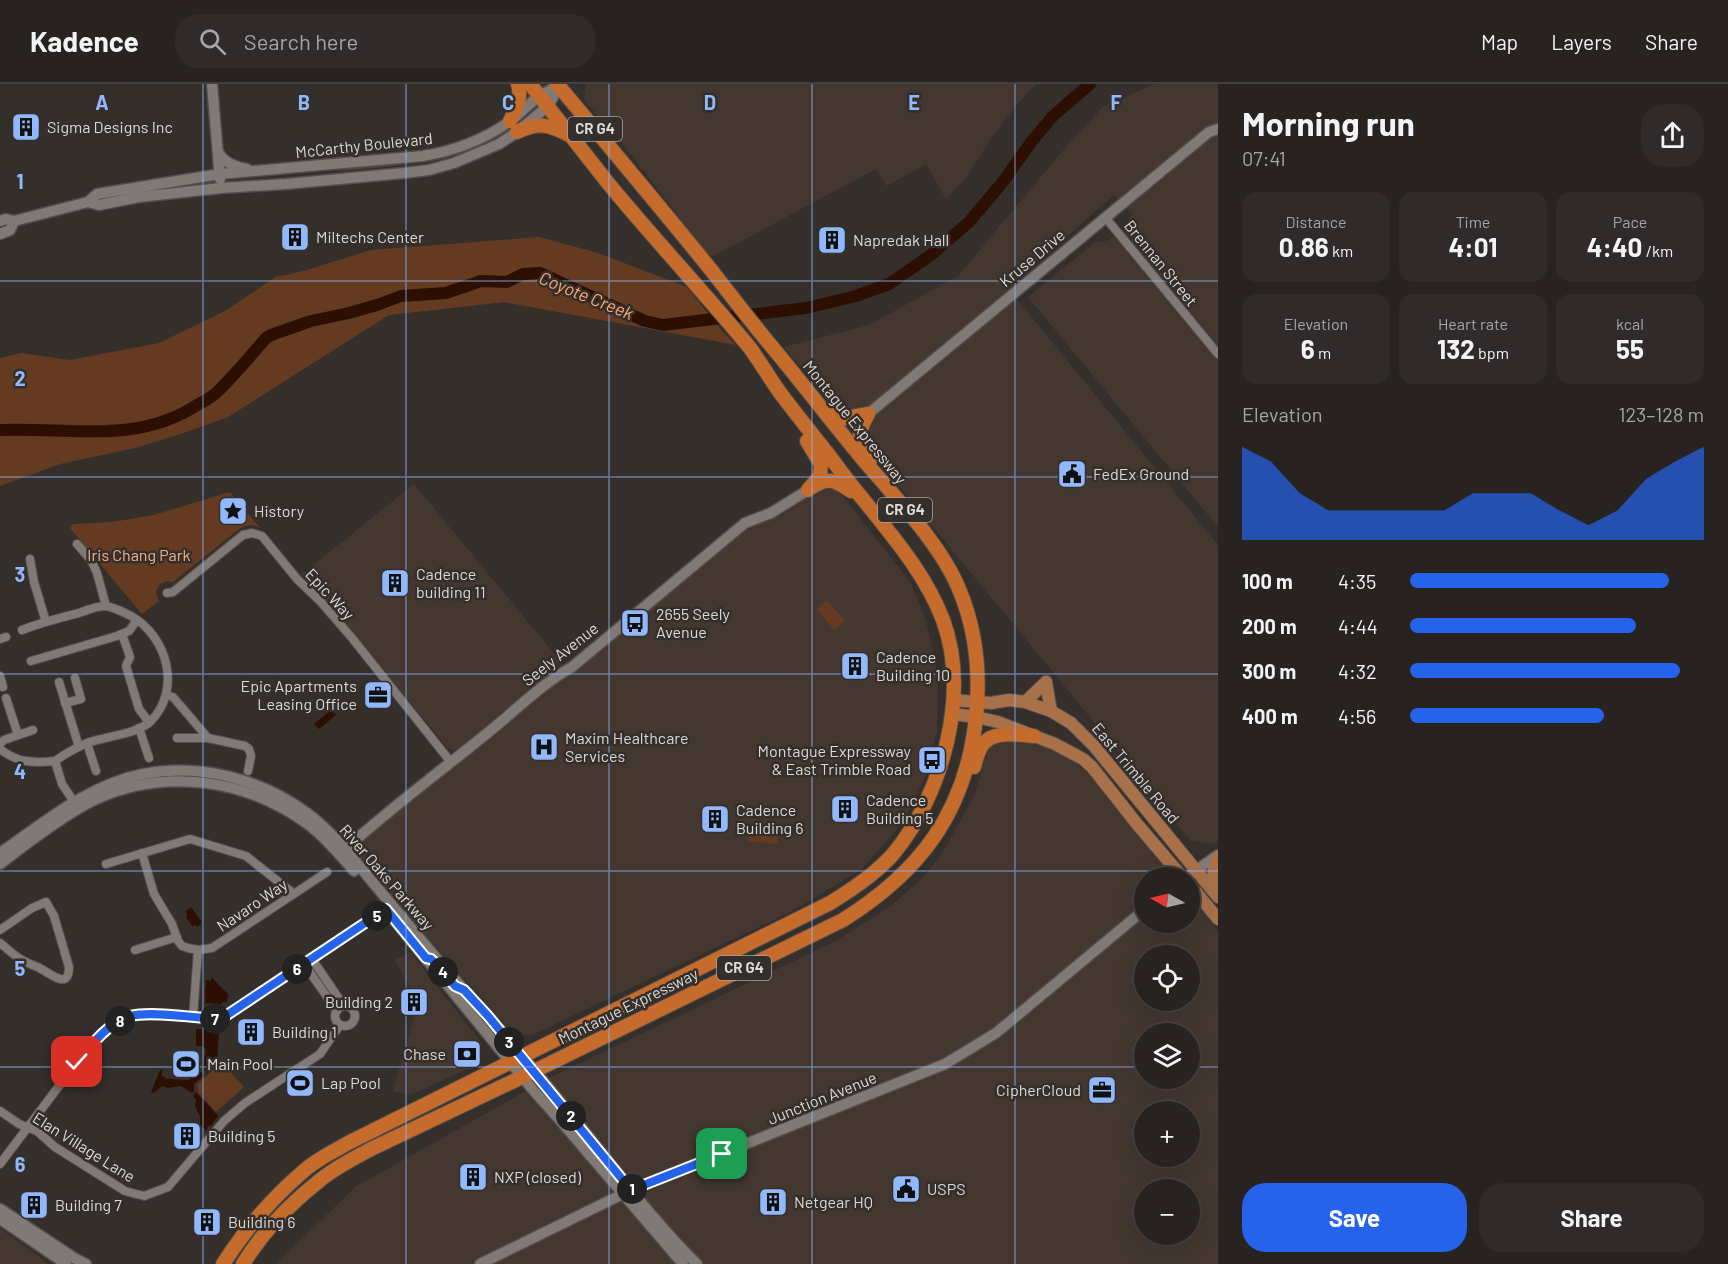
<!DOCTYPE html>
<html lang="en">
<head>
<meta charset="utf-8">
<style>
  :root { --surface:#282321; --page:#302b2a; --text:#f1f3f6; --muted:#a5a4a5; --line:#44403f; --accent:#2563eb }
  body { margin:0; font-family:Barlow,sans-serif; background:var(--page); color:var(--text); height:100vh; display:flex; flex-direction:column; font-size:22px; white-space:nowrap }
  * { box-sizing:border-box; margin:0 }
  p { font-size:20px; color:var(--muted) }
  .icon { flex:none; width:33px; height:33px; fill:none; stroke:currentColor; stroke-width:2; stroke-linecap:round; stroke-linejoin:round }
  .map { position:relative; flex:1; overflow:hidden }
  .drawer { display:flex; flex-direction:column; background:var(--surface); width:510px }
  .drawer>* { flex:none }
  .needle { width:39px; rotate:278deg }
  .buttons { position:absolute; left:1134px; top:783px; display:grid; gap:12px }
  .buttons a { display:grid; place-items:center; width:66px; height:66px; border-radius:50%; background:var(--surface); box-shadow:0 6px 24px #0002,0 0 0 2px var(--line); font-size:30px }
  .pin { position:absolute; display:grid; place-items:center; width:51px; height:51px; color:#fff; margin:-26px; border-radius:12px; box-shadow:0 3px 9px #0006 }
  .km { position:absolute; width:30px; height:30px; margin:-15px; border-radius:50%; background:#222; color:#fff; font-size:16px; line-height:30px; text-align:center }
  .round { display:grid; place-items:center; flex:none; width:63px; height:63px; border-radius:24px; background:var(--page) }
  .overview { display:flex; align-items:center; justify-content:space-between; height:102px; padding:0 24px }
  h1 { font-size:33px; font-weight:700; line-height:45px }
  .stats { display:grid; grid-template-columns:repeat(3,1fr); gap:9px; height:102px; padding:6px 24px }
  .stats div { display:grid; align-content:center; border-radius:15px; background:var(--page); text-align:center }
  .stats b { font-size:26px; font-weight:700 }
  .stats small { font-size:16px; font-weight:400 }
  .stats p { font-size:16px }
  .chart { height:168px; padding:12px 24px }
  .chart p { display:flex; justify-content:space-between }
  .chart svg { width:100%; height:108px; margin-top:6px; fill:var(--accent); opacity:.7 }
  .primary-button { display:flex; gap:12px; margin-top:auto; padding:12px 24px }
  .primary-button a { flex:1; height:69px; border-radius:24px; background:var(--accent); color:#fff; font-size:24px; font-weight:700; line-height:69px; text-align:center }
  .primary-button a+a { background:var(--page); color:var(--text) }
  ul { padding:0 24px; list-style:none; font-size:20px }
  li { display:grid; grid-template-columns:96px 72px 1fr; align-items:center; height:45px }
  li i { height:15px; border-radius:8px; background:var(--accent) }
  header { display:flex; align-items:center; gap:36px; box-sizing:border-box; height:84px; padding:0 30px; background:var(--surface); border-bottom:2px solid var(--line) }
  header strong { font-size:28px }
  nav { display:flex; gap:33px; margin-inline-start:auto; font-size:21px }
  .search { width:420px; height:54px; background:var(--page); display:flex; align-items:center; gap:15px; box-sizing:border-box; padding:0 21px; border-radius:24px; color:var(--muted); font-size:22px }
  main { display:flex; flex:1; min-height:0 }
  .map>svg:first-child { display:block }
</style>
</head>
<body>
<header>
<strong>Kadence</strong>
<div class="search"><svg class="icon" aria-label="search" viewBox="0 0 24 24"><circle cx="10" cy="10" r="6"/><path d="M15 15l6 6"/></svg>Search here</div>
<nav><a>Map</a><a>Layers</a><a>Share</a></nav>
</header>
<main>
<div class="map">
<svg width="1218" height="1180" viewBox="0 0 1218 1180">
  <rect width="100%" height="100%" fill="#352f2c"/>
  <!-- built -->
  <g fill="#433730" fill-rule="evenodd">
    <polygon points="586,0 1036,0 1013,25 994,50 964,96 946,115 926,80 887,102 876,85 710,174 633,73 584,16"/>
    <polygon points="1155,0 1218,0 1218,443 1028,213 1094,159 1110,156 1133,130 1114,111 1008,204 1218,461 1218,757 1212,760 1190,756 1058,594 784,263 869,241 958,192 1066,63 1104,22"/>
    <polygon points="414,400 562,579 459,664 455,666 448,664 322,512 300,492"/>
    <polygon points="833,400 911,499 926,537 938,591 937,646 928,688 904,737 862,785 793,827 532,951 515,952 351,767 549,604 570,589 743,449 758,440 782,431 819,405"/>
    <path d="M1005 653 1041 661 1060 668 1092 691 1174 793 1144 794V838H1190V813L1218 847V1180H276L355 1103 549 994 836 857 889 823 923 794 943 768 975 710 989 662ZM1144 872H1190V916H1144ZM1144 950H1190V994H1144ZM1144 1028H1190V1072H1144ZM1144 1106H1190V1150H1144Z"/>
    <polygon points="410,868 481,958 482,965 481,971 478,977 473,982 411,1011 393,1007 418,919 395,876"/>
    <polygon points="0,1144 49,1180 0,1180"/>
  </g>
  <!-- green -->
  <g fill="#643b21">
    <path d="M535 22C490 66 445 76 385 83 368 84 351 87 334 87L429 74Z"/>
    <polygon points="539,153 598,169 687,203 722,247 736,261 504,218 389,231 228,333 181,350 135,364 60,380 0,402 0,274 21,269 70,276 159,259 225,227 277,192 287,191 307,186 371,166"/>
    <path d="M230 408 260 444C252 440 247 440 239 445L173 498 167 497 160 500 156 508 159 517 142 530 70 444 73 440 112 438 154 431Z"/>
    <polygon points="827,516 845,537 834,546 817,525"/>
    <polygon points="750,743 779,746 777,760 748,757"/>
    <polygon points="221,978 244,1003 216,1028 199,1009 197,1001"/>
  </g>
  <!-- water -->
  <g fill="#2c0f00">
    <polygon points="332,625 336,631 319,645 314,640"/>
    <polygon points="191,823 201,837 201,840 197,843 195,841 193,843 186,833 187,832 186,827"/>
    <polygon points="211,893 228,910 227,918 222,918 222,920 205,919 206,896 211,897"/>
    <path d="M196 945H219L217 981 207 989C202 983 205 974 206 966L203 962H196Z"/>
    <polygon points="184,970 194,971 194,975 197,976 197,983 191,983 190,987 181,986 181,984 174,983 175,977 178,977 178,974 181,975 181,972 184,972"/>
    <polygon points="160,986 162,986 162,992 168,995 189,996 190,994 193,994 193,991 196,991 196,988 201,988 204,992 194,1000 194,1007 192,1009 181,1002 168,1004 162,1002 154,1009 151,1008"/>
    <polygon points="307,991 310,996 293,1008 289,1002"/>
    <polygon points="196,1008 218,1032 211,1042 209,1041 207,1043 208,1044 206,1047 200,1041 200,1032 195,1022 196,1016 193,1012"/>
  </g>
  <g fill="none" stroke-linecap="round" stroke-linejoin="round">
    <!-- river -->
    <path stroke="#2c0f00" stroke-width="12" d="M0 346C68 343 136 361 197 321 204 317 211 314 216 309 234 292 250 272 266 254L271 251 311 237 349 229 377 221 401 212 446 209 481 197 507 198 523 190 540 189 645 237 663 241 806 224 856 212 889 200 931 171 969 138 1002 99 1032 57 1053 32 1090 0"/>
    <!-- street casing -->
    <g stroke="#524d4a" stroke-width="10">
      <g id="street">
        <polyline points="1105,133 1218,270"/>
        <polyline points="77,460 91,476 97,489 106,522"/>
        <polyline points="30,475 34,498 46,538"/>
        <polyline points="167,509 173,508 243,451 252,449 262,452 297,495 320,517 352,554 450,677"/>
        <path d="M22 546C40 539 59 534 79 529 87 526 97 522 105 522 114 523 123 528 131 532 167 552 182 605 151 637 136 651 105 652 87 659 75 664 65 670 55 677"/>
        <polyline points="122,550 130,573 126,582 139,625 149,638"/>
        <polyline points="0,555 6,553"/>
        <polyline points="31,577 117,552 129,547 137,536"/>
        <polyline points="0,592 3,603"/>
        <polyline points="59,598 79,663"/>
        <polyline points="166,611 173,613 208,654"/>
        <polyline points="6,614 18,651"/>
        <polyline points="65,619 81,615 75,594"/>
        <polyline points="139,644 149,674"/>
        <polyline points="177,654 208,654 245,662 249,665 251,672 248,687"/>
        <polyline points="87,659 96,687"/>
        <polyline points="0,660 4,656 33,646"/>
        <path d="M0 665C17 679 34 679 55 677"/>
        <polyline points="55,677 62,700 76,721"/>
        <polyline points="142,769 154,810 172,840 178,857 182,862 188,864 198,866 212,864 327,788"/>
        <polyline points="106,780 190,755 246,772 294,810"/>
        <path d="M0 846 32 824 46 818 54 832 69 883C69 907 50 889 41 885 37 882 32 881 28 879 17 875 9 866 0 859"/>
        <polyline points="135,866 177,853"/>
        <polyline points="312,875 344,922"/>
        <polyline points="304,880 337,927"/>
        <circle cx="345" cy="932" r="10"/>
        <polyline points="193,933 198,866"/>
        <polyline points="0,1027 19,1040 37,1047 55,1063 125,1107 144,1112 168,1103 224,1037 245,1019 320,970 340,941"/>
        <polyline points="0,1080 87,965 118,938 130,932 157,931 214,935 224,933 392,821"/>
      </g>
    </g>
    <!-- secondary casing -->
    <g stroke="#524d4a" stroke-width="13">
      <g id="secondary">
        <polyline points="212,0 220,95"/>
        <path d="M218 68C224 79 235 83 247 85"/>
        <polyline points="88,118 99,121 139,113 221,104 286,100 404,89 429,86 454,79 499,60 517,48 548,22 559,2"/>
        <path d="M0 137 6 135 14 137 88 118 97 110 220 90 423 72C454 67 483 56 509 38 520 30 529 19 541 11 548 7 555 4 561 0"/>
        <polyline points="0,150 10,146 14,137"/>
        <polyline points="868,330 1209,48 1218,45"/>
        <path d="M342 768C387 727 437 690 485 651 514 628 540 601 572 583L745 439 771 429 808 406"/>
        <path d="M0 769C45 738 88 701 143 690 200 679 261 695 307 729 334 749 354 776 375 801 394 824 413 846 432 869 450 891 469 911 488 932 517 965 545 999 573 1033 613 1082 651 1135 697 1180"/>
        <path d="M0 780C27 759 64 731 94 716 165 683 247 695 309 741 326 754 340 771 354 787"/>
        <polyline points="1185,794 1218,771"/>
        <polyline points="396,838 533,1006 558,1034 683,1180"/>
        <polyline points="0,1125 74,1174 86,1180"/>
        <polyline points="0,1135 66,1180"/>
        <polyline points="480,1180 631,1106 945,980 996,949 1144,826"/>
      </g>
    </g>
    <!-- primary casing -->
    <g stroke="#524d4a" stroke-width="14">
      <g id="primary">
        <polyline points="1046,598 1051,627"/>
        <polyline points="953,616 991,619 1009,616 1025,618 1051,627 1071,639 1094,662 1218,813"/>
        <polyline points="1025,618 1046,598"/>
        <polyline points="952,630 976,633 998,638 1055,660 1083,675 1092,683 1137,740 1183,794"/>
        <path d="M1218 773C1213 784 1211 794 1218 804"/>
        <polyline points="1190,801 1218,835"/>
      </g>
    </g>
    <!-- highway casing -->
    <g stroke="#524d4a" stroke-width="16">
      <g id="highway">
        <path d="M510 37C516 25 522 13 518 0"/>
        <path d="M517 48C538 38 548 40 569 51"/>
        <polyline points="824,327 840,335 868,330"/>
        <path d="M868 330C856 351 858 354 873 373"/>
        <polyline points="807,357 821,380 820,392 808,406"/>
        <path d="M812 403C830 392 835 397 851 407"/>
        <path d="M974 683C976 676 978 666 983 660 994 646 1018 651 1034 652"/>
        <path d="M223 1180C246 1144 274 1112 306 1085 319 1074 336 1066 350 1058L830 819C853 805 877 789 894 769 943 709 970 610 943 536 925 489 893 453 862 414 850 400 839 385 828 370 812 350 796 330 781 310 770 295 761 279 750 264 704 208 654 155 608 99 582 66 556 33 530 0"/>
        <path d="M243 1180C262 1149 290 1120 319 1097 334 1084 353 1075 371 1065L522 993 843 836C878 814 910 788 934 753 981 685 991 581 959 505 940 459 893 411 861 373 831 337 803 300 773 264 752 239 732 213 712 187 661 124 609 62 557 0"/>
      </g>
    </g>
    <!-- street -->
    <use href="#street" stroke="#807976" stroke-width="8"/>
    <!-- secondary -->
    <use href="#secondary" stroke="#807976" stroke-width="10"/>
    <!-- primary -->
    <use href="#primary" stroke="#a9714a" stroke-width="12"/>
    <!-- highway -->
    <use href="#highway" stroke="#c56b2c" stroke-width="14"/>
  </g>
  <g fill="none" stroke-linecap="round" stroke-linejoin="round">
    <!-- route casing -->
    <g stroke="#fff" stroke-width="12">
      <path id="route" d="M77 978C91 961 109 938 130 932 150 927 193 933 214 935L224 933 386 825 426 874 431 875 435 879 455 902 464 906 488 932 631 1106 722 1070"/>
    </g>
    <!-- route -->
    <use href="#route" stroke="#2563eb" stroke-width="8"/>
  </g>
  <!-- grid -->
  <path fill="none" stroke="#91b8fd" stroke-width="1.5" stroke-opacity="0.55" d="M203 0V1180M406 0V1180M609 0V1180M812 0V1180M1015 0V1180M0 197H1218M0 393H1218M0 590H1218M0 787H1218M0 983H1144M1190 983H1218"/>
  <!-- icons -->
  <defs>
    <g id="building-square" transform="scale(1.5)"><rect x="-9" y="-9" width="18" height="18" rx="4" fill="#91b8fd" stroke="#352f2c"/><path d="M-4-6H4V6H1V3H-1V6H-4ZM-2.5-4.3h1.7v1.8h-1.7ZM.8-4.3h1.7v1.8H.8ZM-2.5-1h1.7V.8h-1.7ZM.8-1h1.7V.8H.8Z" fill="#111"/></g>
    <g id="civic-square" transform="scale(1.5)"><rect x="-9" y="-9" width="18" height="18" rx="4" fill="#91b8fd" stroke="#352f2c"/><path d="M-.6-6.5H3V-4.5H.6V-3L4-1V1h2V6H-6V1h2V-1L-.6-3ZM-1.2 2.5V6h2.4V2.5Z" fill="#111"/></g>
    <g id="sight-square" transform="scale(1.5)"><rect x="-9" y="-9" width="18" height="18" rx="4" fill="#91b8fd" stroke="#352f2c"/><path d="M0-6L1.8-2.2L6-1.7L2.9 1.2L3.7 5.4L0 3.3L-3.7 5.4L-2.9 1.2L-6-1.7L-1.8-2.2Z" fill="#111"/></g>
    <g id="bus-square" transform="scale(1.5)"><rect x="-9" y="-9" width="18" height="18" rx="4" fill="#91b8fd" stroke="#352f2c"/><path d="M-5-6H5V4H4V6H2V4H-2V6H-4V4H-5ZM-3.5-4V0h7V-4ZM-3.5 1.2v1.5H-2V1.2ZM2 1.2v1.5H3.5V1.2Z" fill="#111"/></g>
    <g id="office-square" transform="scale(1.5)"><rect x="-9" y="-9" width="18" height="18" rx="4" fill="#91b8fd" stroke="#352f2c"/><path d="M-6-3h4V-5.5h4V-3h4V5H-6ZM-1-4.5V-3h2v-1.5ZM-6 0V1H6V0Z" fill="#111"/></g>
    <g id="hospital-square" transform="scale(1.5)"><rect x="-9" y="-9" width="18" height="18" rx="4" fill="#91b8fd" stroke="#352f2c"/><path d="M-5-5h3v3.5h4V-5h3V5h-3V1.5h-4V5h-3Z" fill="#111"/></g>
    <g id="bank-square" transform="scale(1.5)"><rect x="-9" y="-9" width="18" height="18" rx="4" fill="#91b8fd" stroke="#352f2c"/><path d="M-6-4H6V4H-6ZM0-2.3a2.3 2.3 0 1 0 0 4.6a2.3 2.3 0 1 0 0-4.6Z" fill="#111"/></g>
    <g id="stadium-square" transform="scale(1.5)"><rect x="-9" y="-9" width="18" height="18" rx="4" fill="#91b8fd" stroke="#352f2c"/><path d="M0-5a6.5 5 0 1 0 0 10a6.5 5 0 1 0 0-10ZM-3.5-1.8h7v3.6h-7Z" fill="#111"/></g>
  </defs>
  <g fill-rule="evenodd">
    <use href="#building-square" x="26" y="43"/>
    <use href="#building-square" x="295" y="153"/>
    <use href="#building-square" x="832" y="156"/>
    <use href="#civic-square" x="1072" y="390"/>
    <use href="#sight-square" x="233" y="427"/>
    <use href="#building-square" x="395" y="499"/>
    <use href="#bus-square" x="635" y="539"/>
    <use href="#building-square" x="855" y="582"/>
    <use href="#office-square" x="378" y="611"/>
    <use href="#hospital-square" x="544" y="663"/>
    <use href="#bus-square" x="932" y="676"/>
    <use href="#building-square" x="845" y="725"/>
    <use href="#building-square" x="715" y="735"/>
    <use href="#building-square" x="414" y="918"/>
    <use href="#building-square" x="251" y="948"/>
    <use href="#bank-square" x="467" y="970"/>
    <use href="#stadium-square" x="186" y="980"/>
    <use href="#stadium-square" x="300" y="999"/>
    <use href="#office-square" x="1102" y="1006"/>
    <use href="#building-square" x="187" y="1052"/>
    <use href="#building-square" x="473" y="1093"/>
    <use href="#civic-square" x="906" y="1105"/>
    <use href="#building-square" x="773" y="1118"/>
    <use href="#building-square" x="34" y="1121"/>
    <use href="#building-square" x="207" y="1138"/>
  </g>
  <g text-anchor="middle" stroke-width="5" stroke-linejoin="round" paint-order="stroke">
    <!-- shield labels -->
    <g fill="#352f2c" stroke="#aaa5a3" stroke-width="1.5">
      <rect x="568" y="33" width="54" height="24" rx="4.5"/>
      <rect x="878" y="414" width="54" height="24" rx="4.5"/>
      <rect x="717" y="872" width="54" height="24" rx="4.5"/>
    </g>
    <g font-size="15" font-weight="bold" fill="#dcd8d6">
      <text x="595" y="50">CR G4</text>
      <text x="905" y="431">CR G4</text>
      <text x="744" y="889">CR G4</text>
    </g>
    <!-- poi labels -->
    <g font-size="16" fill="#dcd8d6" stroke="#352f2c" text-anchor="start">
      <text x="47" y="49">Sigma Designs Inc</text>
      <text x="316" y="159">Miltechs Center</text>
      <text x="853" y="162">Napredak Hall</text>
      <text x="1093" y="396">FedEx Ground</text>
      <text x="254" y="433">History</text>
      <text x="416" y="496">Cadence<tspan x="416" dy="18">building 11</tspan></text>
      <text x="656" y="536">2655 Seely<tspan x="656" dy="18">Avenue</tspan></text>
      <text x="876" y="579">Cadence<tspan x="876" dy="18">Building 10</tspan></text>
      <text x="357" y="608" text-anchor="end">Epic Apartments<tspan x="357" dy="18">Leasing Office</tspan></text>
      <text x="565" y="660">Maxim Healthcare<tspan x="565" dy="18">Services</tspan></text>
      <text x="911" y="673" text-anchor="end">Montague Expressway<tspan x="911" dy="18">&amp; East Trimble Road</tspan></text>
      <text x="866" y="722">Cadence<tspan x="866" dy="18">Building 5</tspan></text>
      <text x="736" y="732">Cadence<tspan x="736" dy="18">Building 6</tspan></text>
      <text x="393" y="924" text-anchor="end">Building 2</text>
      <text x="272" y="954">Building 1</text>
      <text x="446" y="976" text-anchor="end">Chase</text>
      <text x="207" y="986">Main Pool</text>
      <text x="321" y="1005">Lap Pool</text>
      <text x="1081" y="1012" text-anchor="end">CipherCloud</text>
      <text x="208" y="1058">Building 5</text>
      <text x="494" y="1099">NXP (closed)</text>
      <text x="927" y="1111">USPS</text>
      <text x="794" y="1124">Netgear HQ</text>
      <text x="55" y="1127">Building 7</text>
      <text x="228" y="1144">Building 6</text>
    </g>
    <!-- street labels -->
    <g font-size="16" fill="#dcd8d6" stroke="#352f2c">
      <text transform="translate(364 61) rotate(-6)" y="6">McCarthy Boulevard</text>
      <text transform="translate(1032 174) rotate(-40)" y="6">Kruse Drive</text>
      <text transform="translate(1161 179) rotate(51)" y="6">Brennan Street</text>
      <text transform="translate(855 338) rotate(51)" y="6">Montague Expressway</text>
      <text transform="translate(330 510) rotate(47)" y="6">Epic Way</text>
      <text transform="translate(560 570) rotate(-38)" y="6">Seely Avenue</text>
      <text transform="translate(1136 689) rotate(50)" y="6">East Trimble Road</text>
      <text transform="translate(387 793) rotate(49)" y="6">River Oaks Parkway</text>
      <text transform="translate(252 821) rotate(-34)" y="6">Navaro Way</text>
      <text transform="translate(628 922) rotate(-26)" y="6">Montague Expressway</text>
      <text transform="translate(822 1014) rotate(-22)" y="6">Junction Avenue</text>
      <text transform="translate(84 1063) rotate(32)" y="6">Elan Village Lane</text>
    </g>
    <!-- park labels -->
    <g font-size="16" fill="#f5b086" stroke="#352f2c">
      <text x="139" y="477">Iris Chang Park</text>
    </g>
    <!-- water labels -->
    <g font-size="18" font-style="italic" fill="#fea771" stroke="#352f2c">
      <text transform="translate(586 212) rotate(22)" y="6">Coyote Creek</text>
    </g>
  </g>
  <g font-size="20" text-anchor="middle" font-weight="bold" fill="#91b8fd" stroke="#352f2c" stroke-width="5" stroke-linejoin="round" paint-order="stroke">
    <text x="102" y="26">A</text>
    <text x="304" y="26">B</text>
    <text x="508" y="26">C</text>
    <text x="710" y="26">D</text>
    <text x="914" y="26">E</text>
    <text x="1116" y="26">F</text>
    <text x="20" y="105">1</text>
    <text x="20" y="302">2</text>
    <text x="20" y="498">3</text>
    <text x="20" y="695">4</text>
    <text x="20" y="892">5</text>
    <text x="20" y="1088">6</text>
  </g>
</svg>
<div class="buttons">
<a><svg class="needle" viewBox="-14 -14 28 28"><path d="M0-13l5 13h-10z" fill="#e53935"/><path d="M0 13l5-13h-10z" fill="#a5a4a5"/></svg></a>
<a><svg class="icon" aria-label="locate" viewBox="0 0 24 24"><circle cx="12" cy="12" r="6"/><path d="M12 2v4M12 18v4M2 12h4M18 12h4"/></svg></a>
<a><svg class="icon" aria-label="layers" viewBox="0 0 24 24"><path d="M12 4l9 5-9 5-9-5zM3 14l9 5 9-5"/></svg></a>
<a>+</a>
<a>−</a>
</div>
<div class="pin" style="left:722px;top:1070px;background:#1e9e55"><svg class="icon" aria-label="arrive" viewBox="0 0 24 24"><path d="M6 21V4h12l-3 4 3 4H6"/></svg></div>
<div class="pin" style="left:77px;top:978px;background:#d93025"><svg class="icon" aria-label="check" viewBox="0 0 24 24"><path d="M5 12l5 5 9-10"/></svg></div>
<b class="km" style="left:632px;top:1105px">1</b>
<b class="km" style="left:571px;top:1032px">2</b>
<b class="km" style="left:509px;top:958px">3</b>
<b class="km" style="left:443px;top:888px">4</b>
<b class="km" style="left:377px;top:832px">5</b>
<b class="km" style="left:297px;top:885px">6</b>
<b class="km" style="left:215px;top:935px">7</b>
<b class="km" style="left:120px;top:937px">8</b>
</div>
<section class="drawer">
<div class="overview"><div><h1>Morning run</h1><p>07:41</p></div><a class="round"><svg class="icon" aria-label="share" viewBox="0 0 24 24"><path d="M12 15V3M7 8l5-5 5 5M5 13v7h14v-7"/></svg></a></div>
<div class="stats">
<div><p>Distance</p><b>0.86<small> km</small></b></div>
<div><p>Time</p><b>4:01</b></div>
<div><p>Pace</p><b>4:40<small> /km</small></b></div>
</div>
<div class="stats">
<div><p>Elevation</p><b>6<small> m</small></b></div>
<div><p>Heart rate</p><b>132<small> bpm</small></b></div>
<div><p>kcal</p><b>55</b></div>
</div>
<div class="chart"><p><span>Elevation</span>123–128 m</p>
<svg viewBox="0 0 160 44" preserveAspectRatio="none"><path d="M0 44V6L10 12L20 25L30 32L40 32L50 32L60 32L70 32L80 25L90 25L100 25L110 32L120 38L130 32L140 19L150 12L160 6V44z"/></svg>
</div>
<ul>
<li><b>100 m</b>4:35<i style="width:88%"></i></li>
<li><b>200 m</b>4:44<i style="width:77%"></i></li>
<li><b>300 m</b>4:32<i style="width:92%"></i></li>
<li><b>400 m</b>4:56<i style="width:66%"></i></li>
</ul>
<div class="primary-button"><a>Save</a><a>Share</a></div>
</section>
</main>
</body>
</html>
